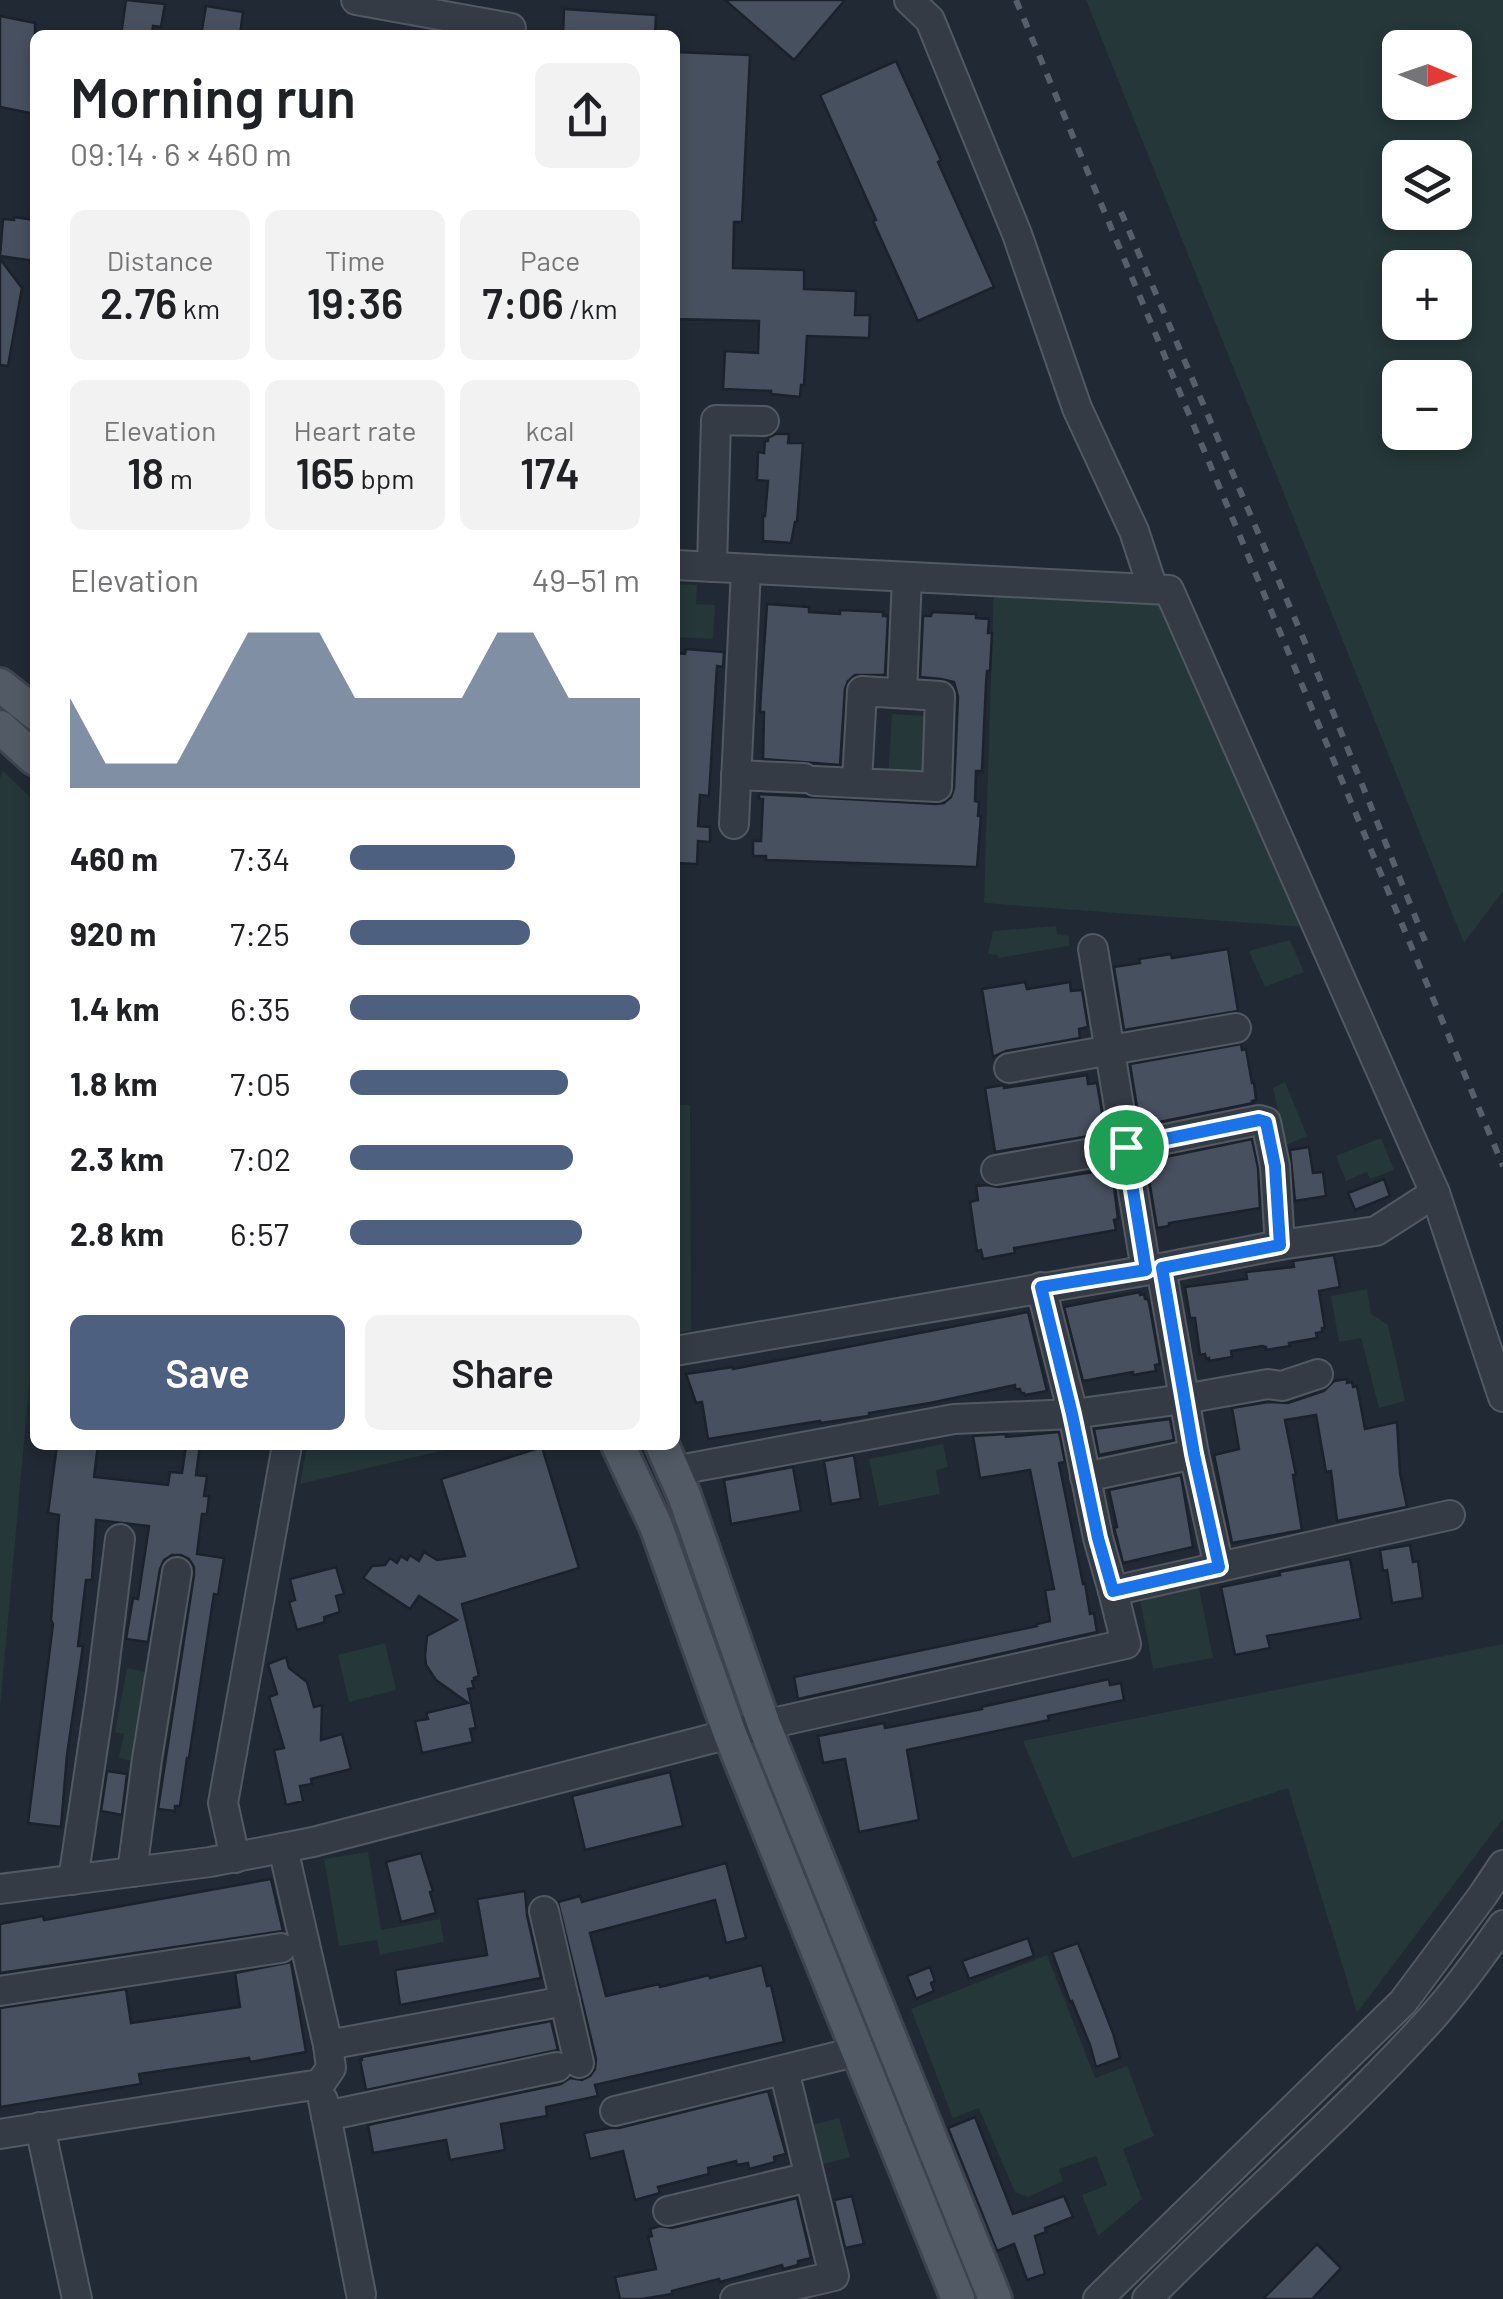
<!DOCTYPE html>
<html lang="en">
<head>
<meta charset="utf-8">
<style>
  :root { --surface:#fff; --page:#f2f2f2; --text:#202124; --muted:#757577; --accent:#4d6080 }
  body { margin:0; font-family:Barlow,sans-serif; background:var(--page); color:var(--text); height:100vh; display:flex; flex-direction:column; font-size:38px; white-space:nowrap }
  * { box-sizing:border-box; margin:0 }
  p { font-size:32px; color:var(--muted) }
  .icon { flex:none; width:55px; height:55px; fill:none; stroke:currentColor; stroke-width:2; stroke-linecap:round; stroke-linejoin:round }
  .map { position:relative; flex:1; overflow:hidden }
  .details { position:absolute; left:30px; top:30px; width:650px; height:1420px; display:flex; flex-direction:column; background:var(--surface); border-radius:15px; box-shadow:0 5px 15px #0003 }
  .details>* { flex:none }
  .needle { width:65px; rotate:92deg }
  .buttons { position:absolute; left:1382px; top:30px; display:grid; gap:20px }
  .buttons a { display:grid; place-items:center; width:90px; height:90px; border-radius:15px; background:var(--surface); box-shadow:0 5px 15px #0003; font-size:50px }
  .pin { position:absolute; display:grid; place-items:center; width:85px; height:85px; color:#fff; margin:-42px; border:5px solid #fff; border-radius:50%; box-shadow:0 2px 10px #0007 }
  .round { display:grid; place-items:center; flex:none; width:105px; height:105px; border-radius:15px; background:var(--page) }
  .summary { display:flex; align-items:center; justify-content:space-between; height:170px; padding:0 40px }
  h1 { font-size:55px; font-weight:600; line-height:75px }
  .figures { display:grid; grid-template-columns:repeat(3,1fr); gap:15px; height:170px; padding:10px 40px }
  .figures div { display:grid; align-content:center; border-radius:15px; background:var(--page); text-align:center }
  .figures b { font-size:42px; font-weight:600 }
  .figures small { font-size:28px; font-weight:400 }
  .figures p { font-size:28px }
  .chart { height:280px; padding:20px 40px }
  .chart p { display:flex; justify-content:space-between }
  .chart svg { width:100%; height:180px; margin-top:10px; fill:var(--accent); opacity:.7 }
  .primary-button { display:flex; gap:20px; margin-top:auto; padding:20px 40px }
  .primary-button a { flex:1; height:115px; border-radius:15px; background:var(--accent); color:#fff; font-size:40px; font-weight:600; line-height:115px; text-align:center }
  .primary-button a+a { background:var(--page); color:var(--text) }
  ul { padding:0 40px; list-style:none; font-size:32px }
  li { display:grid; grid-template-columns:160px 120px 1fr; align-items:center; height:75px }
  li i { height:25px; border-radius:12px; background:var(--accent) }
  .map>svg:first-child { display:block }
</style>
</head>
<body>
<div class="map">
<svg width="1503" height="2299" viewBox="0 0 1503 2299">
  <rect width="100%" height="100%" fill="#212934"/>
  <!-- green -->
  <g fill="#253738" fill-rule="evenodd">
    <path d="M1086 0H1503V891L1464 943ZM1400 48H1455V102H1400ZM1400 158H1455V212H1400ZM1400 268H1455V322H1400ZM1400 378H1455V432H1400Z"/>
    <polygon points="994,582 1159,596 1304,927 984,903"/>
    <polygon points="675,584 697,585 696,604 715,605 713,639 675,637"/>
    <polygon points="892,714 928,716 923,781 888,778"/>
    <polygon points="3,771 35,802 35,1320 0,1708 0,778"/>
    <polygon points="1056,926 1057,934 1069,936 1069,946 999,958 997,955 988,954 993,931"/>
    <polygon points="1290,940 1304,972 1265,987 1249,951"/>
    <polygon points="1285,1082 1307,1136 1286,1145 1273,1088"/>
    <polygon points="675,1105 690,1105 691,1330 675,1334"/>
    <polygon points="1381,1138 1394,1170 1370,1179 1367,1172 1346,1181 1336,1156"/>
    <polygon points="1367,1289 1371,1314 1388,1325 1405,1401 1379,1408 1361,1338 1339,1342 1331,1296"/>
    <polygon points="943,1444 948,1467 936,1470 940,1494 879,1506 869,1459"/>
    <polygon points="307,1445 466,1445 300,1484"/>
    <polygon points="1199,1588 1213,1658 1153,1669 1140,1599"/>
    <polygon points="385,1643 396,1690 349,1702 338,1655"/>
    <polygon points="1503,1644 1503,1819 1357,2013 1288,1788 1072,1858 1023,1741"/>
    <polygon points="127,1668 150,1673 141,1763 119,1758 124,1734 115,1732"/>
    <polygon points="368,1852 381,1930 440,1919 444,1942 380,1955 377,1940 339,1946 324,1859"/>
    <polygon points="1047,1955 1095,2078 1127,2066 1154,2136 1123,2149 1142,2199 1098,2236 1082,2195 1107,2185 1096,2156 1059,2169 1063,2181 1028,2197 1015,2192 979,2108 953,2118 911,2009"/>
    <polygon points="839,2118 850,2157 823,2164 812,2125"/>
  </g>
  <!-- building -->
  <g fill="#47505e" stroke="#1b222c" stroke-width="2.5">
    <polygon points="126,0 165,4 161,27 153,26 152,35 121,35"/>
    <polygon points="725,0 845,0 794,60"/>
    <polygon points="206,6 243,12 240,35 201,35"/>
    <polygon points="564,9 656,15 655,35 563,35"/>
    <polygon points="0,16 35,23 35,114 0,107"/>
    <polygon points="675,52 750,55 742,222 734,222 733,268 804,270 804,289 856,291 855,315 870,315 869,338 807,336 804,385 801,385 800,397 771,394 771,391 723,389 725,351 758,353 759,321 675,319"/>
    <polygon points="896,61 941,160 938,162 994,287 918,321 873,221 876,220 820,95"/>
    <polygon points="14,217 35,220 35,261 0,256 3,219 14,220"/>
    <polygon points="0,259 22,288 8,366 0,365"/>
    <polygon points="776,434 789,434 788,443 803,443 797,522 795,522 791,543 763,541 763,516 765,516 768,481 757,480 758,452 764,453 765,441 768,441 768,438"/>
    <polygon points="767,604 809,607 809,612 840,614 840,610 883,612 883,616 888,616 885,675 855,675 848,681 845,689 840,765 763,759 764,712 760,712 761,693"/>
    <polygon points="932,612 976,614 976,618 989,619 988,633 992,633 990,671 987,671 986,684 982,771 976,771 975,801 979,802 978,816 981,816 977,867 766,860 766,856 753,856 753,841 761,841 763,799 759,799 759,794 936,804 944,803 951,797 954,788 958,697 956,689 954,682 941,679 920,677 923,616 931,616"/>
    <polygon points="686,649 724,652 723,667 717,666 709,796 700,795 698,826 710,827 710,842 698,841 697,864 675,863 675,653 685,654"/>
    <polygon points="1228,949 1238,1011 1124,1030 1114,967 1140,963 1139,959 1171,954 1172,958"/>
    <polygon points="1025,982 1027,989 1070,982 1071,991 1082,990 1088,1027 1079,1029 1080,1038 1006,1051 993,1057 982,989"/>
    <polygon points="1241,1044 1242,1050 1246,1049 1252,1083 1254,1082 1256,1100 1252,1101 1253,1103 1140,1126 1130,1064"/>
    <polygon points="1087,1075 1088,1084 1097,1083 1105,1130 1100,1130 1101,1134 995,1152 985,1088 1004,1085 1004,1088"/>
    <polygon points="1252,1139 1258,1168 1260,1208 1169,1223 1169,1226 1157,1228 1146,1161"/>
    <polygon points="1309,1147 1313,1173 1323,1172 1326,1196 1295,1201 1290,1150"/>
    <polygon points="1105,1170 1107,1179 1113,1178 1118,1219 1114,1220 1116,1230 1014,1248 1015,1253 983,1259 981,1250 977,1251 970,1202 978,1200 976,1186 987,1185 999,1187"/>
    <polygon points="1384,1179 1390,1196 1355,1210 1348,1193"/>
    <polygon points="1334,1255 1340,1287 1319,1291 1325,1328 1322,1328 1322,1332 1316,1333 1317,1338 1289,1343 1290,1346 1266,1350 1266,1347 1262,1346 1231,1351 1232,1357 1209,1361 1209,1358 1206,1359 1205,1354 1200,1355 1195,1318 1190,1318 1185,1287 1247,1279 1246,1272 1294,1267 1293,1261"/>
    <polygon points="1140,1292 1140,1295 1144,1294 1145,1299 1148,1299 1150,1308 1159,1359 1160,1364 1155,1365 1156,1371 1133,1375 1133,1372 1083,1381 1064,1307"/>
    <polygon points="1028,1312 1047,1391 1025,1395 1024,1393 1021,1393 1020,1389 1015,1389 1015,1385 930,1403 869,1413 869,1416 821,1423 820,1421 708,1439 702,1402 696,1403 686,1374 733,1367 733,1369"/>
    <polygon points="1347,1379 1347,1383 1352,1382 1353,1387 1357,1386 1365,1429 1397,1422 1400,1473 1407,1507 1337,1521 1331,1471 1326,1472 1316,1415 1285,1420 1296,1475 1293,1475 1302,1530 1232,1543 1214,1455 1239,1449 1232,1408 1268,1402 1288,1403 1324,1391 1334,1381"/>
    <polygon points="1170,1419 1174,1440 1099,1455 1094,1429"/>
    <polygon points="1059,1432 1065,1462 1059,1463 1083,1584 1085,1583 1090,1614 1094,1613 1097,1632 798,1699 794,1677 1037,1626 1037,1624 1050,1621 1045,1590 1054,1589 1030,1470 980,1478 973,1436 1006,1434 1006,1437"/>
    <polygon points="57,1445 98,1445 94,1477 168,1485 170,1472 182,1473 186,1445 200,1445 196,1475 207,1476 204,1496 209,1496 207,1514 202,1514 197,1554 224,1558 218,1595 214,1594 189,1758 187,1758 180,1806 175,1806 175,1811 158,1809 194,1575 194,1567 189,1559 181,1555 172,1555 164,1560 160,1569 148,1642 126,1639 133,1598 138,1599 149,1526 96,1520 92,1580 86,1580 78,1646 83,1646 67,1755 61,1827 28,1823 53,1624 51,1620 59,1515 48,1513"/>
    <polygon points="542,1447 579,1568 462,1604 479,1676 474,1678 475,1680 472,1681 474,1688 468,1689 476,1728 470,1729 473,1742 422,1753 415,1721 428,1719 426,1713 468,1703 436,1680 426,1665 425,1656 427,1636 457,1620 419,1596 410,1609 363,1578 372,1566 385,1565 390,1558 397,1563 401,1556 407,1560 410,1555 419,1561 424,1552 437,1560 465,1556 441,1479"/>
    <polygon points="854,1455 861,1499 831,1504 824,1461"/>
    <polygon points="793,1467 801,1511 731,1524 724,1480"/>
    <polygon points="1181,1475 1193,1547 1123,1563 1117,1539 1114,1528 1117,1527 1109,1490"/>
    <polygon points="1410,1545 1413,1562 1418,1561 1423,1598 1392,1603 1387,1570 1383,1571 1380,1550"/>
    <polygon points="1350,1559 1361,1619 1267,1636 1270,1648 1235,1655 1221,1587 1280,1575 1279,1572"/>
    <polygon points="336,1567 344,1594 336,1596 340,1612 324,1617 325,1622 297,1630 289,1602 295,1600 290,1579"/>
    <polygon points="286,1657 289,1668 307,1682 314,1707 322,1705 321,1740 342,1734 351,1769 311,1779 312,1784 300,1786 303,1801 286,1805 274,1750 284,1748 269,1697 277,1694 268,1664"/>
    <polygon points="1109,1679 1110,1685 1121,1683 1124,1700 1048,1716 1049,1720 907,1750 919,1820 859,1832 845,1759 823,1763 818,1736 884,1723 885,1728 982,1709 981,1707"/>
    <polygon points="107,1771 127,1774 122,1815 101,1811"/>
    <polygon points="670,1772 683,1826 585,1850 572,1796"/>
    <polygon points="421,1853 433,1891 430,1892 436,1913 401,1922 386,1862"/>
    <polygon points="726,1863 746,1938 726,1943 715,1900 590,1933 606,1996 659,1984 660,1987 709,1975 710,1978 762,1965 767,1986 771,1985 784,2042 595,2085 598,2096 546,2107 547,2116 501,2124 505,2150 450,2160 446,2140 373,2153 368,2125 561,2084 570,2078 582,2080 590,2076 595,2069 596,2059 558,1902 580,1896 582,1902"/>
    <polygon points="271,1879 283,1931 0,1973 0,1924 43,1916 44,1920"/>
    <polygon points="525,1891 527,1915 541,1978 400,2005 395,1970 487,1955 477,1899"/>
    <polygon points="1028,1938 1034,1956 969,1979 962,1961"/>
    <polygon points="1078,1943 1113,2033 1120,2058 1096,2067 1090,2045 1072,2001 1070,2002 1052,1952"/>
    <polygon points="291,1962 306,2052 250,2062 249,2058 139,2074 141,2084 0,2107 0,2008 126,1989 131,2023 240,2007 235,1973"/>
    <polygon points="930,1967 935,1981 931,1983 934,1991 916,1999 907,1976"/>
    <polygon points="551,2021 558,2050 366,2090 360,2060 362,2060 362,2057"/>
    <polygon points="768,2091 786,2154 774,2157 775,2162 749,2169 748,2163 737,2165 736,2161 708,2168 709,2174 658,2187 660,2193 635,2200 623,2151 590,2159 584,2133 610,2128 619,2128"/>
    <polygon points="975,2117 1013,2214 1064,2196 1073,2217 1045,2228 1046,2232 1035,2236 1045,2274 1027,2280 1014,2244 997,2251 948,2128"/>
    <polygon points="852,2196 864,2244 845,2248 834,2200"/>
    <polygon points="797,2198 811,2258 798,2261 798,2265 783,2269 782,2265 720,2282 719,2279 672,2291 672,2294 642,2299 620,2299 615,2277 656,2269 648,2237 652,2236 650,2229 660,2226 672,2228"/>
    <polygon points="1317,2244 1341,2268 1312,2299 1263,2299"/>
  </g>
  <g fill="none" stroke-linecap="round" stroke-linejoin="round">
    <!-- minor casing -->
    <g stroke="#515963" stroke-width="32">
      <g id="minor">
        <polyline points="356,0 511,28"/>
        <polyline points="909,0 930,20 1017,234 1077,408 1134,531 1153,589"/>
        <polyline points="675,565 1169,590 1435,1193 1376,1231 1280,1245 1161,1268 675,1351"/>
        <polyline points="712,567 716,420 764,421"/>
        <polyline points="902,693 907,577"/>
        <polyline points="736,775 804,778"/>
        <polyline points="815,781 937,787 940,696 862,691 857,782"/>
        <polyline points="734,824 746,569"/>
        <polyline points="1093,949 1146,1270"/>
        <polyline points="1009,1068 1236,1028"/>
        <polyline points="996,1170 1126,1147 1259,1120 1266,1122 1275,1166 1280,1245"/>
        <polyline points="1435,1193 1503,1397"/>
        <polyline points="1041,1287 1073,1414 1098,1538 1113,1591"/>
        <polyline points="1194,1454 1219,1567"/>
        <polyline points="673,1471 954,1419 1073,1414 1184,1399 1268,1384 1282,1386 1318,1374"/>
        <polyline points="1085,1477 1194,1454 1161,1268"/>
        <polyline points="235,1858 223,1803 287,1445"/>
        <polyline points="132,1872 147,1759 177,1572"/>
        <polyline points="73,1880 101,1693 120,1539"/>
        <polyline points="0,1889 210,1862 313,1842 764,1725 1126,1644 1113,1591 1450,1515"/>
        <polyline points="544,1911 579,2063"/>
        <polyline points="0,1991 281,1948"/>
        <polyline points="328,2045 565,2001"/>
        <polyline points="323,2100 361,2294"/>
        <polyline points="615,2111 859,2051"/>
        <polyline points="326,2116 557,2067"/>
        <polyline points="40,2127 77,2299"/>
        <polyline points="0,2134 320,2084 331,2068 328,2045 283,1848"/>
        <polyline points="668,2211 809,2177"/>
        <polyline points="735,2299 834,2276 784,2070"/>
        <polyline points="1098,2299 1403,2002 1483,1895 1503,1865"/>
        <path d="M1147 2299C1239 2205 1340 2119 1429 2021 1456 1991 1480 1958 1503 1925"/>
      </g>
    </g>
    <!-- major casing -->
    <g stroke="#3d444f" stroke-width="38">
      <g id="major">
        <polyline points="0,685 35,713"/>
        <polyline points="0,727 35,759"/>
        <polyline points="618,1445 656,1526 730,1734 958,2299"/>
        <polyline points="662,1445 684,1495 764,1725 995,2299"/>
      </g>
    </g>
    <!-- minor -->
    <use href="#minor" stroke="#343b45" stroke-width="28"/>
    <!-- major -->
    <use href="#major" stroke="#525a65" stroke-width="32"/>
    <!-- rail -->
    <g stroke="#565f6c" stroke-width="6" stroke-dasharray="10 10" stroke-linecap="butt">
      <polyline points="1016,0 1503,1166"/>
      <polyline points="1121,212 1304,640 1425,941"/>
    </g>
  </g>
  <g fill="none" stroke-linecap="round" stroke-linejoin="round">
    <!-- route casing -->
    <g stroke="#fff" stroke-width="20">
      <polygon id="route" points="1259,1120 1266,1122 1275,1166 1280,1245 1162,1268 1194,1454 1219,1567 1113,1591 1098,1538 1072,1414 1041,1287 1146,1270 1126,1147"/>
    </g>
    <!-- route -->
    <use href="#route" stroke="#1a73e8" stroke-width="12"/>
  </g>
</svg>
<div class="buttons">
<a><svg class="needle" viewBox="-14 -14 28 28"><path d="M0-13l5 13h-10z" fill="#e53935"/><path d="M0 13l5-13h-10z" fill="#757577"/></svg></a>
<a><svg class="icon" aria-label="layers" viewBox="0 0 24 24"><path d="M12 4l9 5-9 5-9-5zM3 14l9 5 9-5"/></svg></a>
<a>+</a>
<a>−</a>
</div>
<div class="pin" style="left:1126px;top:1147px;background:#1e9e55"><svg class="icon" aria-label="arrive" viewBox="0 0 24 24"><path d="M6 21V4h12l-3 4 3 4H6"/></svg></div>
<section class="details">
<div class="summary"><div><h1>Morning run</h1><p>09:14 · 6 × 460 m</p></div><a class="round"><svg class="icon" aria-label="share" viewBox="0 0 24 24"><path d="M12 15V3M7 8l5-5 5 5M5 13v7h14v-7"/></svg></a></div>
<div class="figures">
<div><p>Distance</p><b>2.76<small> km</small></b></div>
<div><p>Time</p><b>19:36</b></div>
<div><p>Pace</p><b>7:06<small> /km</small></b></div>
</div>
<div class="figures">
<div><p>Elevation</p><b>18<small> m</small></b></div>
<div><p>Heart rate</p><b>165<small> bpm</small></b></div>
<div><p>kcal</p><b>174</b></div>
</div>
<div class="chart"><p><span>Elevation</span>49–51 m</p>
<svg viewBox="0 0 160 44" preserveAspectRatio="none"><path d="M0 44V22L10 38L20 38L30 38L40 22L50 6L60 6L70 6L80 22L90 22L100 22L110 22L120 6L130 6L140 22L150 22L160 22V44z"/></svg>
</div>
<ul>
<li><b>460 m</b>7:34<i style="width:57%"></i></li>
<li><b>920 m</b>7:25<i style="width:62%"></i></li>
<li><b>1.4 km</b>6:35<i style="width:100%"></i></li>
<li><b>1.8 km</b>7:05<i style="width:75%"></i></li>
<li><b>2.3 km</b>7:02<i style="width:77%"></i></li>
<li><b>2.8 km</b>6:57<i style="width:80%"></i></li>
</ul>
<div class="primary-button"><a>Save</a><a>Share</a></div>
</section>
</div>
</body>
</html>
